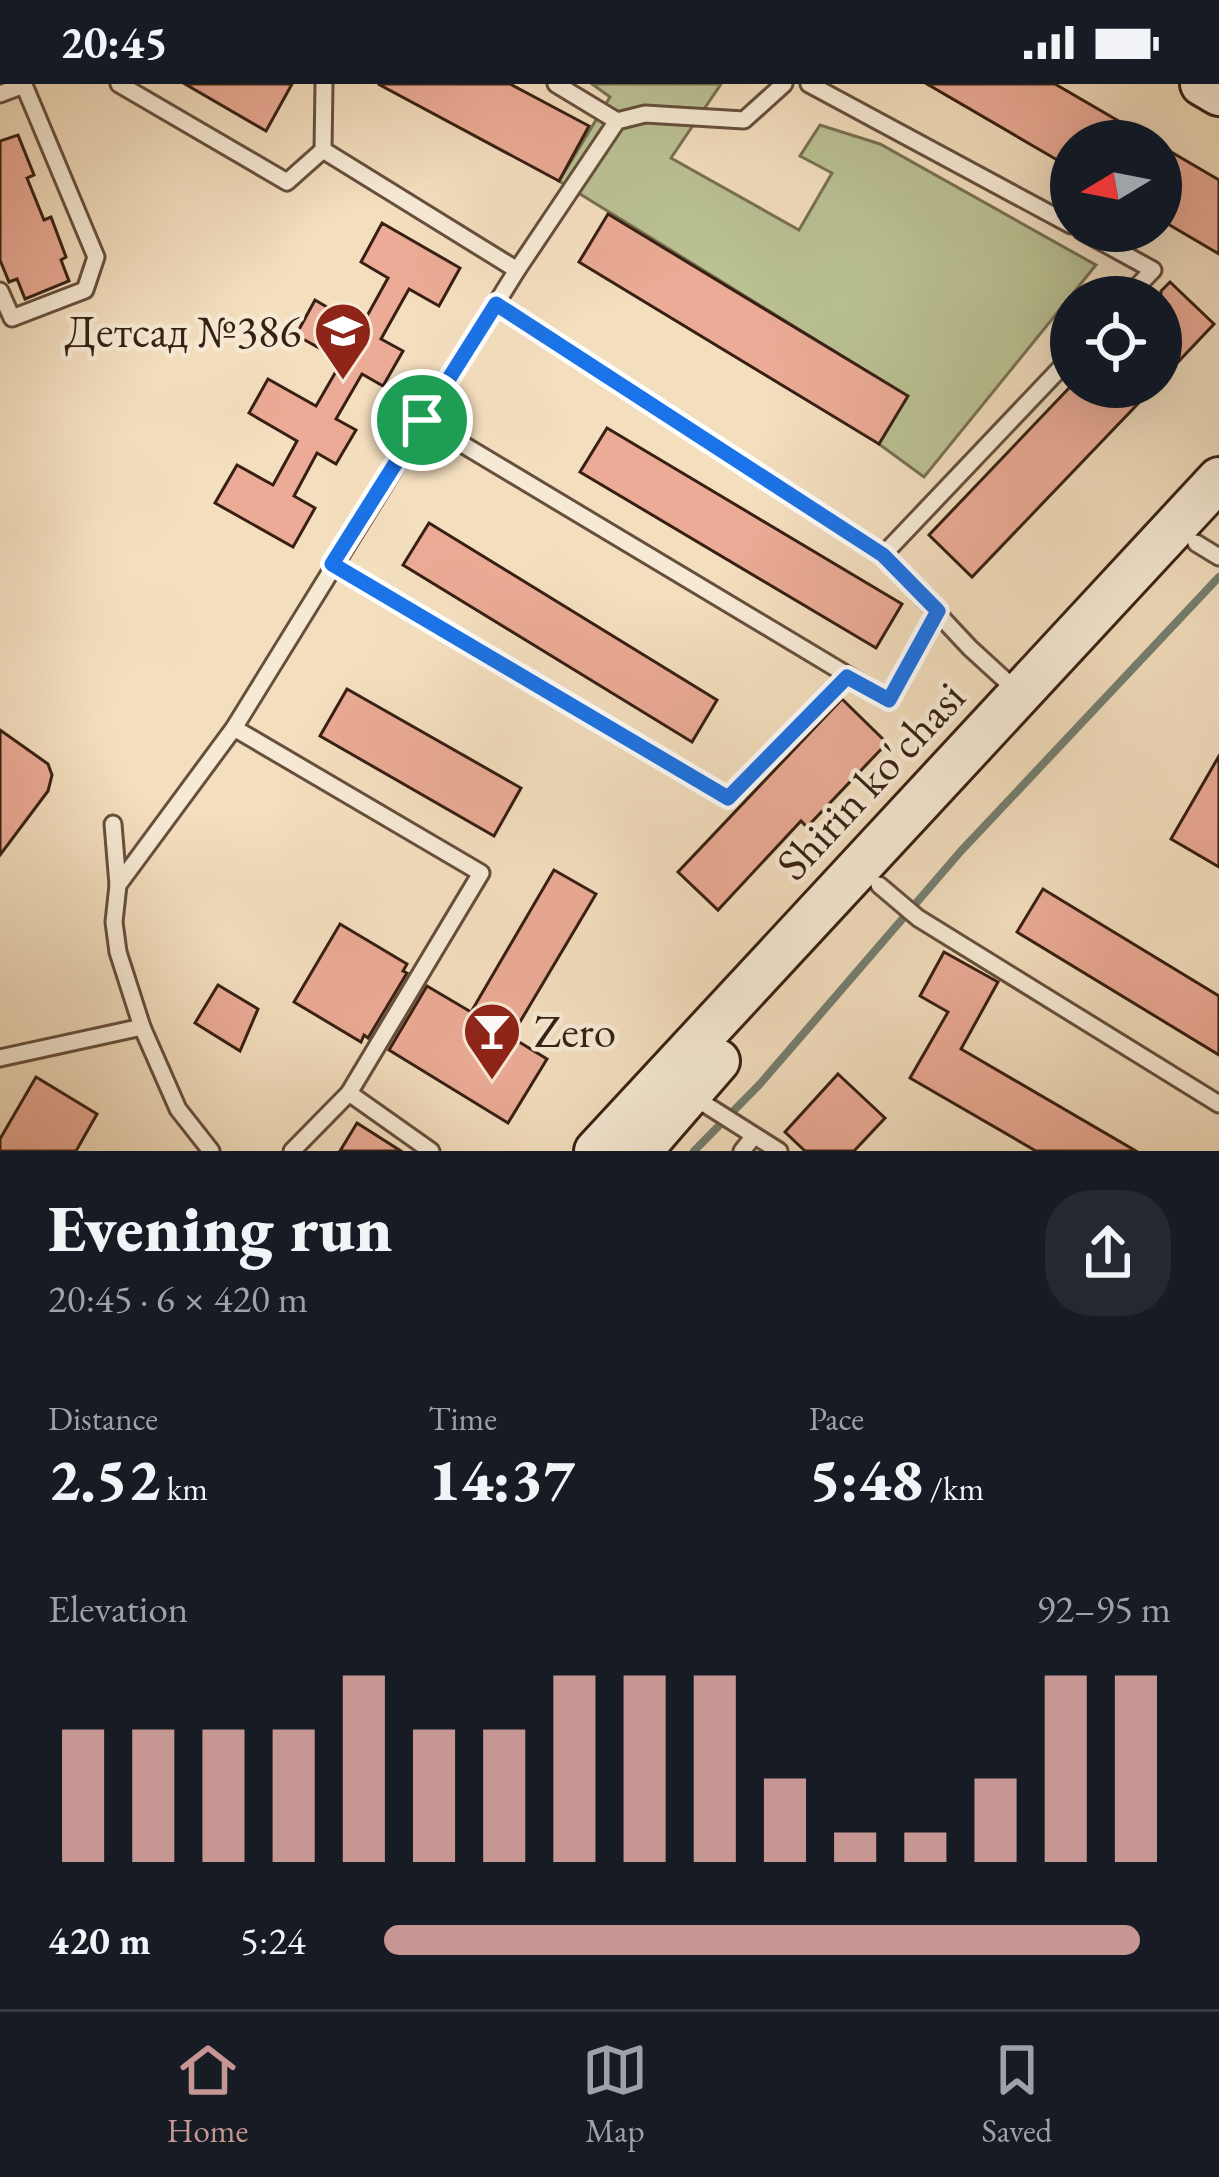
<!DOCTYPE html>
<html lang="en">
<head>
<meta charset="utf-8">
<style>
  :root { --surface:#171b24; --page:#242831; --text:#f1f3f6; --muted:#9ea1a6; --line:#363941; --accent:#c59692 }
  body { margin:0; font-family:"EB Garamond",serif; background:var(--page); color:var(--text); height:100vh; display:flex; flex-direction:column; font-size:45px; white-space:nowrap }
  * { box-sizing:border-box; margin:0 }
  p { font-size:39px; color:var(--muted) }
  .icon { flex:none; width:66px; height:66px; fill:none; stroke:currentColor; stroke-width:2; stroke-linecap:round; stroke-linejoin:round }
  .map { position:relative; height:1067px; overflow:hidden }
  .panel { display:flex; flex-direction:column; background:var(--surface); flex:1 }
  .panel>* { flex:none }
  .needle { width:78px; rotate:260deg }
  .fabs { position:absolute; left:1050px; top:36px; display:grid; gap:24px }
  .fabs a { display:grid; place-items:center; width:132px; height:132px; border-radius:50%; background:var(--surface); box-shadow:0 12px 48px #0002; font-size:60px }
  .pin { position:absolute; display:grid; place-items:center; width:102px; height:102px; color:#fff; margin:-51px; border:6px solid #fff; border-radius:50%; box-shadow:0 3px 12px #0007 }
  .round { display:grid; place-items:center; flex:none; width:126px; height:126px; border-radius:48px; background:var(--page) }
  .summary { display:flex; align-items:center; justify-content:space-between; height:204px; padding:0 48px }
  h1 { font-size:66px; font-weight:800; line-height:90px }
  .metrics { display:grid; grid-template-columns:repeat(3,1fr); gap:18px; height:204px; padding:12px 48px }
  .metrics div { display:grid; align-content:center }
  .metrics b { font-size:60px; font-weight:800 }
  .metrics small { font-size:33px; font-weight:400 }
  .metrics p { font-size:33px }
  .chart { height:336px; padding:24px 48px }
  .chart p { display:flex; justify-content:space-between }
  .chart svg { width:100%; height:216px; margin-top:12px; stroke:var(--accent); stroke-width:6 }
  ul { padding:0 48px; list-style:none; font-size:39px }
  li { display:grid; grid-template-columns:192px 144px 1fr; align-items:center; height:90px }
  li i { height:30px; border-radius:15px; background:var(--accent) }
  .status { display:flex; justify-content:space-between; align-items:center; height:84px; padding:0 60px; background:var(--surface); direction:ltr }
  .status svg { height:33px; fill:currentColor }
  .dock { display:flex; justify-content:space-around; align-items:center; height:168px; border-top:3px solid var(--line); background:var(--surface); font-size:33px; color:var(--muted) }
  .dock a { display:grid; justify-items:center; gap:6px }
  .dock .active { color:var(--accent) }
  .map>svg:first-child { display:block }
</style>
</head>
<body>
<div class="status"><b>20:45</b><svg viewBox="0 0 49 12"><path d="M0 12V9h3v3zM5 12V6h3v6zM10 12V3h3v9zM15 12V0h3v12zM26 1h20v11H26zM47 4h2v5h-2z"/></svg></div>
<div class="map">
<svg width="1219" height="1067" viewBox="0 0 1219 1067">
  <rect width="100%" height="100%" fill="#f3debe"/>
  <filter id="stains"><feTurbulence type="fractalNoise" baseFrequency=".00167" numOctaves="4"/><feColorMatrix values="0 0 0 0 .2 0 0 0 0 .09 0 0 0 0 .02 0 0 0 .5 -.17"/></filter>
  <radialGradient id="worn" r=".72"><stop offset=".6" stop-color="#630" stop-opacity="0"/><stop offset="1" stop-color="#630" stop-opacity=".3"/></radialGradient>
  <!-- green -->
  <polygon fill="#bac193" stroke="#787052" stroke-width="3" points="592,0 721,0 671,74 799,146 832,89 800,72 820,41 880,60 1096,181 924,393 879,360 907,312 559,97 610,13"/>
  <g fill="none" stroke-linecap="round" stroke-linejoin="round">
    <!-- stream -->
    <polyline stroke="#747e6f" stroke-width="8" points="694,1067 760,1000 961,767 1219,493"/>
  </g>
  <!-- building -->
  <g fill="#ebab96" stroke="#371f12" stroke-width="3">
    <polygon points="185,0 292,0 266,47"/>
    <polygon points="378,0 510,0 589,42 559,97"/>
    <polygon points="927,0 1055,0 1153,57 1071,57 1071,84"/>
    <polygon points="18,51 34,91 27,94 44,136 51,133 66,173 61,176 69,197 25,215 17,195 9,198 0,176 0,57"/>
    <polygon points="1161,62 1219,96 1219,170 1161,136"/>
    <polygon points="608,130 908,312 879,360 579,178"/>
    <polygon points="382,139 460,184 439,222 409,205 381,255 403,267 383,302 362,290 336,335 356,346 336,380 317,369 294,412 315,424 293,463 215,419 237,381 273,401 297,357 249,329 268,295 316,322 342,277 296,251 315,216 361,243 388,194 361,178"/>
    <polygon points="1170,198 1214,240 1161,296 1161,207"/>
    <polygon points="1070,303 1154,303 972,493 929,451"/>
    <polygon points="607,344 902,520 876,564 580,388"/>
    <polygon points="429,439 717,616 692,658 403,481"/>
    <polygon points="347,605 521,704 494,752 320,652"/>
    <polygon points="842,615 887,659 807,743 801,737 718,826 678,788"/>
    <polygon points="0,646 48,680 52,691 48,707 0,771"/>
    <polygon points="1219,672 1219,783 1171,755"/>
    <polygon points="554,786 596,810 511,953 547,975 508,1039 389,966 427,902 471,928"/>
    <polygon points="1043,805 1219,912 1219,971 1017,848"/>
    <polygon points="340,840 407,880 403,887 407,889 368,954 364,951 361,958 294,918"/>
    <polygon points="944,868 998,898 961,965 1136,1067 1036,1067 910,994 948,928 920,912"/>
    <polygon points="218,901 258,925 240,967 195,939"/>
    <polygon points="838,990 885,1034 854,1067 805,1067 785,1048"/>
    <polygon points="36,993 97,1030 76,1067 0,1067 0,1055"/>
    <polygon points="357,1039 401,1067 340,1067"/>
  </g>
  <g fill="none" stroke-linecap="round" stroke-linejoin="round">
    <!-- lane casing -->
    <g stroke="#664f3d" stroke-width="21">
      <g id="lane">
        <polyline points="119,0 287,98 323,66"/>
        <polyline points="556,0 617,37"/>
        <polyline points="809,0 1071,141"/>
        <polyline points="0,10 24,1 96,173 85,206 12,234 0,207"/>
        <polyline points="1082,147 1153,186 1127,213"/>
        <polyline points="517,186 617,37 645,30 744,36 784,0"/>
        <polyline points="496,220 883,471 970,564 1017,607"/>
        <polyline points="422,336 889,616 938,527"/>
        <polyline points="1196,459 1219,473"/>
        <polyline points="883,471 1071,273"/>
        <polyline points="332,480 728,714 847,593"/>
        <polyline points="234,644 481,789 349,1009"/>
        <polyline points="113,740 118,801"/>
        <polyline points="879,801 918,834 1219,1020"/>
        <polyline points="0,974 142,943"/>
        <polyline points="692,1012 779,1067"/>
        <polyline points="211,1067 178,1025 142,943 118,868 114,838 118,801 234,644 517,186 323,66 324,0"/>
        <polyline points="292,1067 349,1009 431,1067"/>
        <polyline points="742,1067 754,1052"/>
      </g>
    </g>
    <!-- secondary casing -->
    <g stroke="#371f12" stroke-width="48">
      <g id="secondary">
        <polyline points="1202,0 1219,10"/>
        <polyline points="596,1067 1219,395"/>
        <polyline points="640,1067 718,977"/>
      </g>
    </g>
    <!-- lane -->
    <use href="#lane" stroke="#f7ead5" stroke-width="15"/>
    <!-- secondary -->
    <use href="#secondary" stroke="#f7ead5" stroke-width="42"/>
  </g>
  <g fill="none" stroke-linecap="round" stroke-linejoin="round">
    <!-- route casing -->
    <g stroke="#fff" stroke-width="24">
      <polygon id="route" points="496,220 883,471 938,527 889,616 847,593 728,714 332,480"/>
    </g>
    <!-- route -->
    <use href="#route" stroke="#1a73e8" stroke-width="15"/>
  </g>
  <!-- icons -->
  <defs>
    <g id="school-pin" transform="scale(3)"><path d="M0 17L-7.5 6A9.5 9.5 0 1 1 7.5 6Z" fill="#8f2418" stroke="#f7ead5"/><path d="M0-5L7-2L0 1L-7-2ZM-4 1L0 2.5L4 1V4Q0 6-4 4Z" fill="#fff"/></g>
    <g id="bar-pin" transform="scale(3)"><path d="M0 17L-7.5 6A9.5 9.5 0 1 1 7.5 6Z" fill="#8f2418" stroke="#f7ead5"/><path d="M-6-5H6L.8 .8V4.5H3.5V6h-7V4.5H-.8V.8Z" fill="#fff"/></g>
  </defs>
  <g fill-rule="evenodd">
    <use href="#school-pin" x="343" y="247"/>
    <use href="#bar-pin" x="492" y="947"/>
  </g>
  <g text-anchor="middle" stroke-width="9" stroke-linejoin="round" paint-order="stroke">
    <!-- poi labels -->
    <g font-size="45" fill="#371f12" stroke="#f7ead5" text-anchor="end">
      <text x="301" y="263">Детсад №386</text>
      <text x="534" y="963" text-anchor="start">Zero</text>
    </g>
    <!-- street labels -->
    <g font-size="45" fill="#371f12" stroke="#f7ead5">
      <text transform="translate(870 696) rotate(-47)" y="16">Shirin ko'chasi</text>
    </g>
  </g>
  <rect width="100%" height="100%" filter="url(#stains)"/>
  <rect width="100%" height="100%" fill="url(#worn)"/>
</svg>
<div class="fabs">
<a><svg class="needle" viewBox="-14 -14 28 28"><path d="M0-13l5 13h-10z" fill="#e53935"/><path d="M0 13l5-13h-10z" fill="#9ea1a6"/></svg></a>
<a><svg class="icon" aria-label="locate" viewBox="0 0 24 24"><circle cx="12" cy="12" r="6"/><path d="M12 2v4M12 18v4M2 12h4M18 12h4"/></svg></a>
</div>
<div class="pin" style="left:422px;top:336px;background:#1e9e55"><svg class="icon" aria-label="arrive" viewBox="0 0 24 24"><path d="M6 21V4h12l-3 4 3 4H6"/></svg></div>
</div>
<section class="panel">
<div class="summary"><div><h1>Evening run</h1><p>20:45 · 6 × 420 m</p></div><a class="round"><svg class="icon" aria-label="share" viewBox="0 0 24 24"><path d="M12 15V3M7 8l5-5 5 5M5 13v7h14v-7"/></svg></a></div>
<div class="metrics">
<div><p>Distance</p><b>2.52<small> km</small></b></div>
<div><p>Time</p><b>14:37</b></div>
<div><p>Pace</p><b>5:48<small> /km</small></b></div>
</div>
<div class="chart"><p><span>Elevation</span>92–95 m</p>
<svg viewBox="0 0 160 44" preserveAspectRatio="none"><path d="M5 44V17M15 44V17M25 44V17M35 44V17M45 44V6M55 44V17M65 44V17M75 44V6M85 44V6M95 44V6M105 44V27M115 44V38M125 44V38M135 44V27M145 44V6M155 44V6"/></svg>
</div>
<ul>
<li><b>420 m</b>5:24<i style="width:96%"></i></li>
</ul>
</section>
<nav class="dock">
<a class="active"><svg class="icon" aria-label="home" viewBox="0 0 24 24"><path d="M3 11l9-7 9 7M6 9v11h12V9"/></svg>Home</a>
<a><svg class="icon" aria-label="map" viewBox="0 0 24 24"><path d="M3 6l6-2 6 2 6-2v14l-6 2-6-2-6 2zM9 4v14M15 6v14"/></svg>Map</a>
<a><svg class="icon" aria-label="saved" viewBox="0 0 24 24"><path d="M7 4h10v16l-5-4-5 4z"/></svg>Saved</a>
</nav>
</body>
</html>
